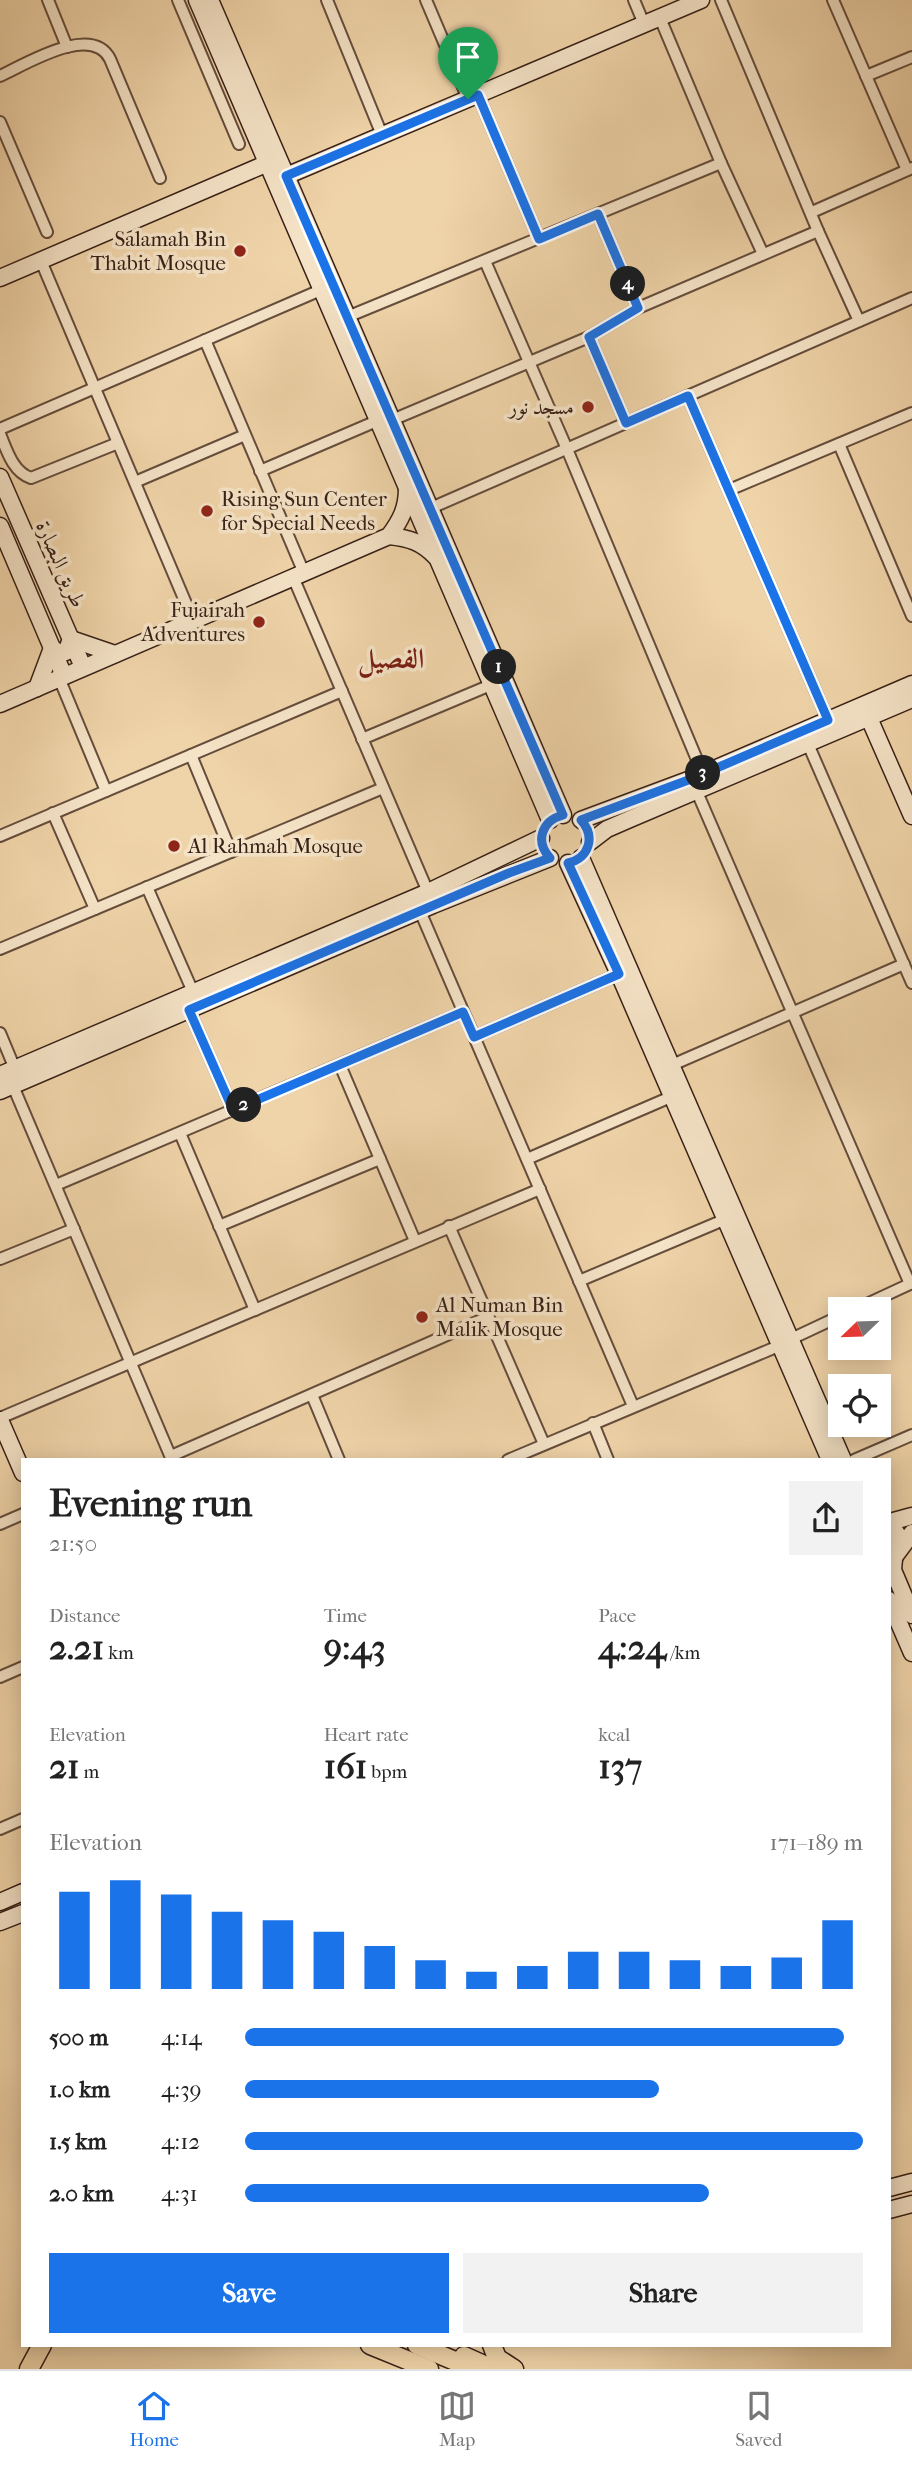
<!DOCTYPE html>
<html lang="en">
<head>
<meta charset="utf-8">
<style>
  :root { --surface:#fff; --page:#f2f2f2; --text:#222; --muted:#767676; --line:#e0e0e0; --accent:#1a73e8 }
  body { margin:0; font-family:"IM FELL French Canon",Amiri,serif; background:var(--page); color:var(--text); height:100vh; display:flex; flex-direction:column; font-size:26px; white-space:nowrap }
  * { box-sizing:border-box; margin:0 }
  p { font-size:23px; color:var(--muted) }
  .icon { flex:none; width:38px; height:38px; fill:none; stroke:currentColor; stroke-width:2; stroke-linecap:round; stroke-linejoin:round }
  .map { position:relative; flex:1; overflow:hidden }
  .drawer { position:absolute; left:21px; top:1458px; width:870px; height:889px; display:flex; flex-direction:column; background:var(--surface); border-radius:0px; box-shadow:0 4px 18px #0003 }
  .drawer>* { flex:none }
  .needle { width:46px; rotate:247deg }
  .fabs { position:absolute; left:828px; top:1297px; display:grid; gap:14px }
  .fabs a { display:grid; place-items:center; width:63px; height:63px; border-radius:0px; background:var(--surface); box-shadow:0 4px 18px #0003; font-size:35px }
  .pin { position:absolute; display:grid; place-items:center; width:60px; height:60px; color:#fff; margin:-72px -30px; border-radius:50% 50% 50% 0; rotate:-45deg; box-shadow:0 0 7px #0007 }
  .pin .icon { rotate:45deg }
  .km { position:absolute; width:35px; height:35px; margin:-18px; border-radius:50%; background:#222; color:#fff; font-size:19px; line-height:35px; text-align:center }
  .round { display:grid; place-items:center; flex:none; width:74px; height:74px; border-radius:0px; background:var(--page) }
  .summary { display:flex; align-items:center; justify-content:space-between; height:119px; padding:0 28px }
  h1 { font-size:38px; font-weight:700; line-height:52px }
  .figures { display:grid; grid-template-columns:repeat(3,1fr); gap:10px; height:119px; padding:7px 28px }
  .figures div { display:grid; align-content:center }
  .figures b { font-size:35px; font-weight:700 }
  .figures small { font-size:19px; font-weight:400 }
  .figures p { font-size:19px }
  .chart { height:196px; padding:14px 28px }
  .chart p { display:flex; justify-content:space-between }
  .chart svg { width:100%; height:126px; margin-top:7px; stroke:var(--accent); stroke-width:6 }
  .cta { display:flex; gap:14px; margin-top:auto; padding:14px 28px }
  .cta a { flex:1; height:80px; border-radius:0px; background:var(--accent); color:#fff; font-size:28px; font-weight:700; line-height:80px; text-align:center }
  .cta a+a { background:var(--page); color:var(--text) }
  ul { padding:0 28px; list-style:none; font-size:23px }
  li { display:grid; grid-template-columns:112px 84px 1fr; align-items:center; height:52px }
  li i { height:18px; border-radius:9px; background:var(--accent) }
  .tabs { display:flex; justify-content:space-around; align-items:center; height:98px; border-top:2px solid var(--line); background:var(--surface); font-size:19px; color:var(--muted) }
  .tabs a { display:grid; justify-items:center; gap:4px }
  .tabs .current { color:var(--accent) }
  .map>svg:first-child { display:block }
</style>
</head>
<body>
<div class="map">
<svg width="912" height="2369" viewBox="0 0 912 2369">
  <rect width="100%" height="100%" fill="#f0d4a9"/>
  <filter id="stains"><feTurbulence type="fractalNoise" baseFrequency=".00286" numOctaves="4"/><feColorMatrix values="0 0 0 0 .2 0 0 0 0 .09 0 0 0 0 .02 0 0 0 .5 -.17"/></filter>
  <radialGradient id="worn" r=".72"><stop offset=".6" stop-color="#630" stop-opacity="0"/><stop offset="1" stop-color="#630" stop-opacity=".3"/></radialGradient>
  <g fill="none" stroke-linecap="round" stroke-linejoin="round">
    <!-- street casing -->
    <g stroke="#654d3c" stroke-width="14">
      <g id="street">
        <polyline points="48,0 67,47"/>
        <polyline points="178,0 239,144"/>
        <polyline points="327,0 382,135"/>
        <polyline points="426,0 468,99"/>
        <polyline points="634,0 644,24"/>
        <polyline points="721,0 818,231 859,321"/>
        <polyline points="833,0 907,170"/>
        <polyline points="660,18 721,163 763,254"/>
        <path d="M0 76C26 64 92 23 110 59L160 178"/>
        <polyline points="866,76 912,57"/>
        <polyline points="478,95 539,239"/>
        <polyline points="0,122 47,232"/>
        <polyline points="812,212 912,168"/>
        <polyline points="598,214 638,308"/>
        <polyline points="41,261 193,620"/>
        <polyline points="485,261 567,449 703,774"/>
        <polyline points="347,317 721,163"/>
        <polyline points="589,337 626,423"/>
        <polyline points="205,340 304,573"/>
        <polyline points="688,396 828,720"/>
        <polyline points="392,420 589,337 638,308 818,231"/>
        <polyline points="0,429 323,289"/>
        <path d="M0 434C7 451 13 472 31 478L118 443"/>
        <polyline points="839,444 912,616"/>
        <polyline points="260,471 379,420"/>
        <polyline points="135,482 245,435"/>
        <polyline points="729,490 912,413"/>
        <polyline points="431,508 912,298"/>
        <polyline points="293,577 428,892"/>
        <polyline points="59,678 106,791"/>
        <polyline points="362,739 493,684"/>
        <polyline points="808,744 912,983"/>
        <polyline points="191,755 231,852"/>
        <polyline points="697,792 910,1284"/>
        <polyline points="53,813 95,909"/>
        <polyline points="0,836 342,691"/>
        <polyline points="147,887 193,992"/>
        <polyline points="420,911 633,1406"/>
        <polyline points="0,949 383,788"/>
        <polyline points="189,1010 233,1110"/>
        <polyline points="0,1033 15,1069"/>
        <polyline points="474,1037 619,974"/>
        <polyline points="340,1065 415,1241"/>
        <polyline points="672,1065 904,964"/>
        <polyline points="13,1086 172,1460"/>
        <polyline points="180,1133 255,1310"/>
        <polyline points="527,1159 673,1096"/>
        <polyline points="56,1185 463,1012"/>
        <polyline points="219,1226 380,1159"/>
        <polyline points="449,1226 544,1444"/>
        <polyline points="0,1259 74,1229"/>
        <polyline points="579,1281 726,1219"/>
        <polyline points="856,1309 912,1283"/>
        <polyline points="791,1339 840,1316"/>
        <polyline points="312,1395 339,1460"/>
        <polyline points="0,1418 540,1189"/>
        <polyline points="593,1423 608,1460"/>
        <polyline points="171,1456 488,1317"/>
        <polyline points="508,1460 781,1345"/>
        <polyline points="854,1460 912,1435"/>
        <polyline points="0,1524 23,1514"/>
        <polyline points="0,1677 23,1667"/>
        <polyline points="0,1829 23,1819"/>
      </g>
    </g>
    <!-- secondary casing -->
    <g stroke="#372017" stroke-width="19">
      <g id="secondary">
        <polyline points="197,0 550,820"/>
        <polyline points="210,0 563,815"/>
        <polyline points="286,176 701,0"/>
        <polyline points="0,278 268,163"/>
        <polyline points="0,477 83,667"/>
        <polyline points="0,526 64,676"/>
        <path d="M389 536C409 538 422 542 436 557"/>
        <polyline points="37,688 52,648 60,654 66,652 71,639 115,654"/>
        <path d="M0 704 389 536C401 520 407 508 407 488"/>
        <polyline points="869,718 912,816"/>
        <polyline points="581,820 691,779 912,684"/>
        <polyline points="590,842 607,829 630,819 912,699"/>
        <polyline points="581,858 843,1460"/>
        <polyline points="568,863 619,974 830,1460"/>
        <polyline points="0,1075 428,892 541,838"/>
        <polyline points="0,1091 433,905 550,858"/>
        <polyline points="0,1420 23,1473"/>
        <polyline points="889,1522 899,1537 899,1549"/>
        <polyline points="890,1522 912,1516"/>
        <polyline points="894,1559 893,1570 912,1615"/>
        <polyline points="889,1564 912,1533"/>
        <polyline points="889,1600 912,1653"/>
        <polyline points="0,1902 23,1892"/>
        <polyline points="0,1922 23,1913"/>
        <polyline points="889,2188 912,2182"/>
        <polyline points="889,2210 912,2204"/>
      </g>
    </g>
    <!-- primary casing -->
    <g stroke="#372017" stroke-width="21">
      <g id="primary">
        <polyline points="370,2345 429,2369"/>
        <polyline points="417,2345 474,2369"/>
        <polyline points="492,2345 497,2358 514,2369"/>
        <polyline points="464,2356 493,2369"/>
        <polyline points="29,2369 42,2345"/>
      </g>
    </g>
    <!-- street -->
    <use href="#street" stroke="#f5e3c7" stroke-width="10"/>
    <!-- secondary -->
    <use href="#secondary" stroke="#f5e3c7" stroke-width="16"/>
    <!-- primary -->
    <use href="#primary" stroke="#f0d4a9" stroke-width="18"/>
  </g>
  <g fill="none" stroke-linecap="round" stroke-linejoin="round">
    <!-- route casing -->
    <g stroke="#fff" stroke-width="14">
      <path id="route" d="M478 95 539 239 598 214 638 308 589 337 626 423 688 396 828 720 691 779 581 820C596 837 589 858 568 863L619 974 474 1037 463 1012 233 1110 189 1010 509 873 550 858C535 842 541 821 563 815L286 176Z"/>
    </g>
    <!-- route -->
    <use href="#route" stroke="#1a73e8" stroke-width="9"/>
  </g>
  <!-- markers -->
  <g fill="#8f2418" stroke="#f5e3c7" stroke-width="2.5">
    <circle cx="240" cy="251" r="7"/>
    <circle cx="588" cy="407" r="7"/>
    <circle cx="207" cy="511" r="7"/>
    <circle cx="259" cy="622" r="7"/>
    <circle cx="174" cy="846" r="7"/>
    <circle cx="422" cy="1317" r="7"/>
  </g>
  <g text-anchor="middle" stroke-width="7" stroke-linejoin="round" paint-order="stroke">
    <!-- poi labels -->
    <g font-size="21" fill="#372017" stroke="#f5e3c7" text-anchor="end">
      <text x="226" y="246">Salamah Bin<tspan x="226" dy="24">Thabit Mosque</tspan></text>
      <text x="574" y="414">مسجد نور</text>
      <text x="221" y="506" text-anchor="start">Rising Sun Center<tspan x="221" dy="24">for Special Needs</tspan></text>
      <text x="245" y="617">Fujairah<tspan x="245" dy="24">Adventures</tspan></text>
      <text x="188" y="853" text-anchor="start">Al Rahmah Mosque</text>
      <text x="436" y="1312" text-anchor="start">Al Numan Bin<tspan x="436" dy="24">Malik Mosque</tspan></text>
    </g>
    <!-- street labels -->
    <g font-size="21" fill="#372017" stroke="#f5e3c7">
      <text transform="translate(61 564) rotate(66)" y="7">طريق البصارة</text>
    </g>
    <!-- district labels -->
    <g font-size="28" font-weight="bold" fill="#7a1f14" stroke="#f5e3c7">
      <text x="391" y="668">الفصيل</text>
    </g>
  </g>
  <rect width="100%" height="100%" filter="url(#stains)"/>
  <rect width="100%" height="100%" fill="url(#worn)"/>
</svg>
<div class="fabs">
<a><svg class="needle" viewBox="-14 -14 28 28"><path d="M0-13l5 13h-10z" fill="#e53935"/><path d="M0 13l5-13h-10z" fill="#767676"/></svg></a>
<a><svg class="icon" aria-label="locate" viewBox="0 0 24 24"><circle cx="12" cy="12" r="6"/><path d="M12 2v4M12 18v4M2 12h4M18 12h4"/></svg></a>
</div>
<div class="pin" style="left:468px;top:99px;background:#1e9e55"><svg class="icon" aria-label="arrive" viewBox="0 0 24 24"><path d="M6 21V4h12l-3 4 3 4H6"/></svg></div>
<b class="km" style="left:499px;top:667px">1</b>
<b class="km" style="left:244px;top:1105px">2</b>
<b class="km" style="left:703px;top:773px">3</b>
<b class="km" style="left:628px;top:284px">4</b>
<section class="drawer">
<div class="summary"><div><h1>Evening run</h1><p>21:50</p></div><a class="round"><svg class="icon" aria-label="share" viewBox="0 0 24 24"><path d="M12 15V3M7 8l5-5 5 5M5 13v7h14v-7"/></svg></a></div>
<div class="figures">
<div><p>Distance</p><b>2.21<small> km</small></b></div>
<div><p>Time</p><b>9:43</b></div>
<div><p>Pace</p><b>4:24<small> /km</small></b></div>
</div>
<div class="figures">
<div><p>Elevation</p><b>21<small> m</small></b></div>
<div><p>Heart rate</p><b>161<small> bpm</small></b></div>
<div><p>kcal</p><b>137</b></div>
</div>
<div class="chart"><p><span>Elevation</span>171–189 m</p>
<svg viewBox="0 0 160 44" preserveAspectRatio="none"><path d="M5 44V10M15 44V6M25 44V11M35 44V17M45 44V20M55 44V24M65 44V29M75 44V34M85 44V38M95 44V36M105 44V31M115 44V31M125 44V34M135 44V36M145 44V33M155 44V20"/></svg>
</div>
<ul>
<li><b>500 m</b>4:14<i style="width:97%"></i></li>
<li><b>1.0 km</b>4:39<i style="width:67%"></i></li>
<li><b>1.5 km</b>4:12<i style="width:100%"></i></li>
<li><b>2.0 km</b>4:31<i style="width:75%"></i></li>
</ul>
<div class="cta"><a>Save</a><a>Share</a></div>
</section>
</div>
<nav class="tabs">
<a class="current"><svg class="icon" aria-label="home" viewBox="0 0 24 24"><path d="M3 11l9-7 9 7M6 9v11h12V9"/></svg>Home</a>
<a><svg class="icon" aria-label="map" viewBox="0 0 24 24"><path d="M3 6l6-2 6 2 6-2v14l-6 2-6-2-6 2zM9 4v14M15 6v14"/></svg>Map</a>
<a><svg class="icon" aria-label="saved" viewBox="0 0 24 24"><path d="M7 4h10v16l-5-4-5 4z"/></svg>Saved</a>
</nav>
</body>
</html>
